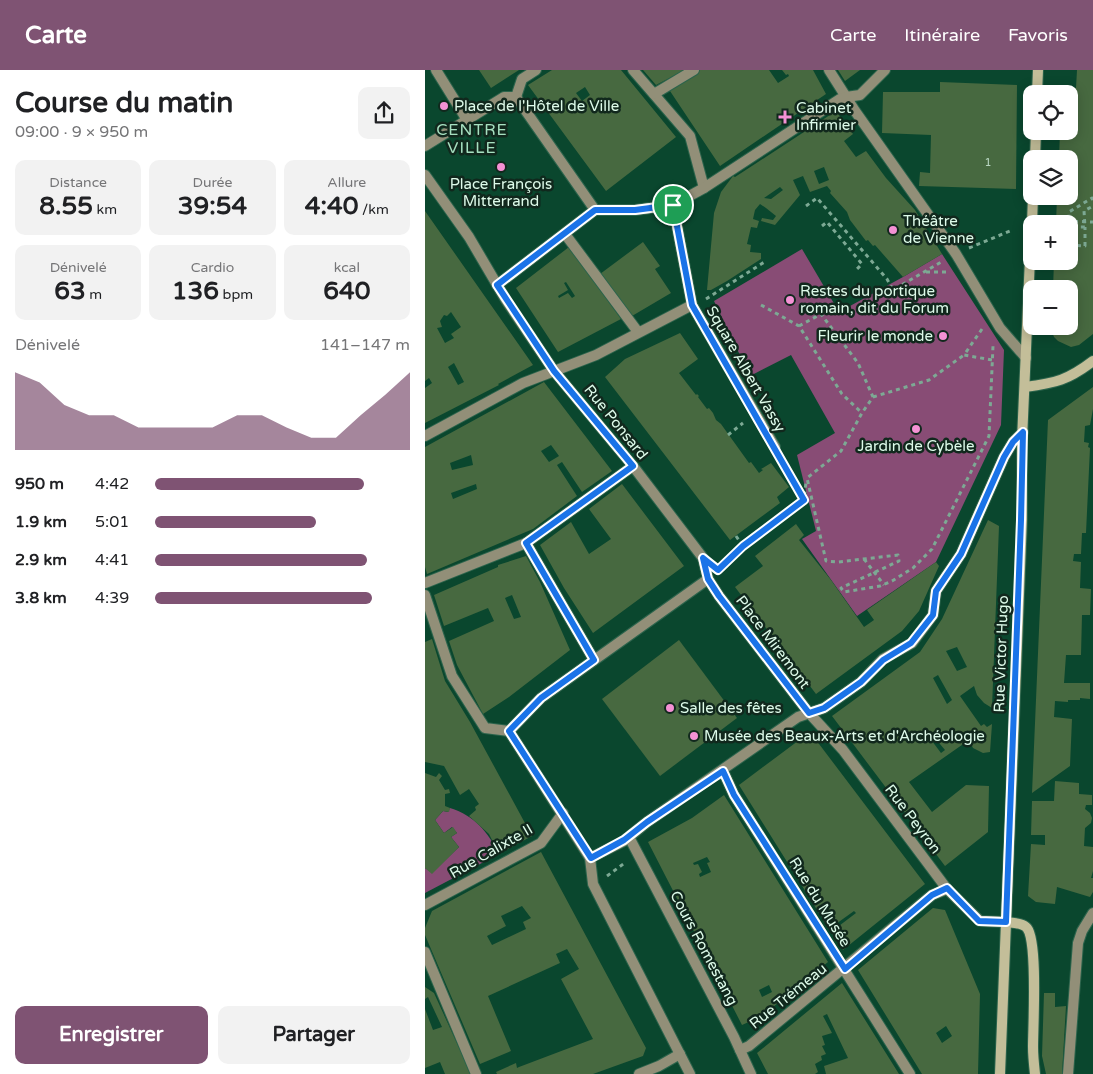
<!DOCTYPE html>
<html lang="fr">
<head>
<meta charset="utf-8">
<style>
  :root { --surface:#fff; --page:#f2f2f2; --text:#202124; --muted:#757577; --accent:#7f5373 }
  body { margin:0; font-family:"Varela Round",sans-serif; background:var(--page); color:var(--text); height:100vh; display:flex; flex-direction:column; font-size:19px; white-space:nowrap }
  * { box-sizing:border-box; margin:0 }
  p { font-size:16px; color:var(--muted) }
  .icon { flex:none; width:28px; height:28px; fill:none; stroke:currentColor; stroke-width:2; stroke-linecap:round; stroke-linejoin:round }
  .map { position:relative; flex:1; overflow:hidden }
  .drawer { display:flex; flex-direction:column; background:var(--surface); width:425px }
  .drawer>* { flex:none }
  .buttons { position:absolute; left:598px; top:15px; display:grid; gap:10px }
  .buttons a { display:grid; place-items:center; width:55px; height:55px; border-radius:10px; background:var(--surface); box-shadow:0 2px 12px #0003; font-size:25px }
  .pin { position:absolute; display:grid; place-items:center; width:42px; height:42px; color:#fff; margin:-21px; border:2px solid #fff; border-radius:50%; box-shadow:0 1px 5px #0007 }
  .round { display:grid; place-items:center; flex:none; width:52px; height:52px; border-radius:10px; background:var(--page) }
  .head { display:flex; align-items:center; justify-content:space-between; height:85px; padding:0 15px }
  h1 { font-size:28px; font-weight:800; line-height:38px }
  .stats { display:grid; grid-template-columns:repeat(3,1fr); gap:8px; height:85px; padding:5px 15px }
  .stats div { display:grid; align-content:center; border-radius:10px; background:var(--page); text-align:center }
  .stats b { font-size:25px; font-weight:800 }
  .stats small { font-size:14px; font-weight:400 }
  .stats p { font-size:14px }
  .chart { height:140px; padding:10px 15px }
  .chart p { display:flex; justify-content:space-between }
  .chart svg { width:100%; height:90px; margin-top:5px; fill:var(--accent); opacity:.7 }
  .action { display:flex; gap:10px; margin-top:auto; padding:10px 15px }
  .action a { flex:1; height:58px; border-radius:10px; background:var(--accent); color:#fff; font-size:20px; font-weight:800; line-height:58px; text-align:center }
  .action a+a { background:var(--page); color:var(--text) }
  ul { padding:0 15px; list-style:none; font-size:16px }
  li { display:grid; grid-template-columns:80px 60px 1fr; align-items:center; height:38px }
  li i { height:12px; border-radius:6px; background:var(--accent) }
  header { display:flex; align-items:center; gap:30px; box-sizing:border-box; height:70px; padding:0 25px; background:var(--accent); color:#fff }
  header strong { font-size:24px }
  nav { display:flex; gap:28px; margin-inline-start:auto; font-size:18px }
  main { display:flex; flex:1; min-height:0 }
  .map>svg:first-child { display:block }
</style>
</head>
<body>
<header>
<strong>Carte</strong>
<nav><a>Carte</a><a>Itinéraire</a><a>Favoris</a></nav>
</header>
<main>
<section class="drawer">
<div class="head"><div><h1>Course du matin</h1><p>09:00 · 9 × 950 m</p></div><a class="round"><svg class="icon" aria-label="share" viewBox="0 0 24 24"><path d="M12 15V3M7 8l5-5 5 5M5 13v7h14v-7"/></svg></a></div>
<div class="stats">
<div><p>Distance</p><b>8.55<small> km</small></b></div>
<div><p>Durée</p><b>39:54</b></div>
<div><p>Allure</p><b>4:40<small> /km</small></b></div>
</div>
<div class="stats">
<div><p>Dénivelé</p><b>63<small> m</small></b></div>
<div><p>Cardio</p><b>136<small> bpm</small></b></div>
<div><p>kcal</p><b>640</b></div>
</div>
<div class="chart"><p><span>Dénivelé</span>141–147 m</p>
<svg viewBox="0 0 160 44" preserveAspectRatio="none"><path d="M0 44V6L10 11L20 22L30 27L40 27L50 33L60 33L70 33L80 33L90 27L100 27L110 33L120 38L130 38L140 27L150 17L160 6V44z"/></svg>
</div>
<ul>
<li><b>950 m</b>4:42<i style="width:82%"></i></li>
<li><b>1.9 km</b>5:01<i style="width:63%"></i></li>
<li><b>2.9 km</b>4:41<i style="width:83%"></i></li>
<li><b>3.8 km</b>4:39<i style="width:85%"></i></li>
</ul>
<div class="action"><a>Enregistrer</a><a>Partager</a></div>
</section>
<div class="map">
<svg width="668" height="1004" viewBox="0 0 668 1004">
  <rect width="100%" height="100%" fill="#0a472e"/>
  <!-- green -->
  <g fill="#884c75">
    <polygon points="377,179 414,242 478,207 517,184 579,280 576,355 511,492 432,546 377,469 391,461 372,385 410,363 366,285 325,306 289,231"/>
    <path d="M25 738C50 746 63 762 74 784L0 823V798L7 803 34 777 26 767 32 763 27 757 19 763 10 750 18 741 23 742Z"/>
  </g>
  <!-- building -->
  <g fill="#476940" fill-rule="evenodd">
    <polygon points="54,0 94,0 66,18"/>
    <path d="M127 0H196L251 67 181 121 103 15ZM160 17 165 25 157 31 151 23Z"/>
    <polygon points="218,0 260,0 231,15"/>
    <polygon points="273,0 344,0 353,13 364,6 363,4 361,5 357,0 388,0 401,24 295,96 243,18"/>
    <polygon points="413,0 435,0 420,11"/>
    <polygon points="652,0 668,0 668,264 654,275 646,277 633,271 629,267 626,259 626,256 644,256 644,219 628,219 629,191 644,191 644,186 651,187 652,163 644,163 644,154 631,154 632,126 644,126 644,89 634,89 635,61 644,61 644,24 637,24 637,17 651,18"/>
    <polygon points="515,12 592,15 591,119 494,116 495,102 505,103 506,65 457,63 458,22 515,22"/>
    <path d="M411 41 428 64 419 71 431 87 441 81 461 108 490 140 517 184 478 207 450 175 448 176 443 170 441 171 425 150 422 142 405 123 406 121 402 116 385 122 378 106 368 110 375 125 350 155 336 151 337 148 348 150 351 146 341 138 335 134 330 140 328 149 334 151 332 158 326 157 322 174 326 175 325 182 336 183V189L302 211 286 220H282L289 143 296 122 308 106 310 107 330 94ZM399 97 404 110 394 114 389 101ZM355 117 358 120 346 129 339 128Z"/>
    <path d="M0 141 108 295 73 314 74 315 0 353V318L7 313 4 308 0 311ZM26 242 36 257 26 264 29 268 20 273 12 258 17 257 15 251 19 245 22 246ZM29 293 39 312 33 315 23 297Z"/>
    <polygon points="218,172 235,196 230,199 246,223 207,246 175,204"/>
    <path d="M144 177 196 249 133 282 91 218ZM141 212 150 226 147 228 143 223 134 228 133 226 143 220 139 213Z"/>
    <polygon points="255,263 273,289 254,303 271,325 272,324 274,326 273,327 282,339 284,338 288,343 291,350 296,354 324,393 326,392 334,403 338,400 336,399 346,393 364,417 352,427 355,433 305,470 180,307 200,289"/>
    <path d="M119 312 187 401 157 422 137 392 132 395 152 426 108 459 2 504 0 497V377ZM126 375 134 386 124 392 116 381ZM46 385 48 395 27 400 25 393ZM51 414 52 419 28 429 26 423Z"/>
    <polygon points="668,317 668,339 665,355 660,356 659,372 664,373 663,377 665,378 661,463 657,463 656,484 649,484 648,491 656,492 655,518 666,519 665,545 657,545 656,585 641,585 639,613 665,613 665,629 655,628 655,630 643,630 643,632 630,631 629,647 647,649 645,696 607,723 623,350"/>
    <polygon points="197,414 259,496 168,563 139,518 115,475 146,452 164,484 186,469 164,439"/>
    <path d="M563 450 574 456 567 638 559 633 552 625 549 616 535 626 556 656 559 654 562 657 567 654 565 682 558 683 548 678 544 670 484 712 507 742 541 715 564 716 563 762 520 796 407 646 495 582 517 549ZM532 577 542 597 532 601 521 581ZM513 605 527 630 522 634 508 608ZM504 661 520 680 516 683 501 663Z"/>
    <polygon points="371,454 379,465 374,470 406,510 439,557 449,550 442,540 511,492 514,496 494,541 477,561 391,624 310,517 338,496 330,486"/>
    <path d="M101 486 115 512 145 580 84 627 58 644 32 595 24 571 69 551 63 538 19 556 9 525 73 497V495ZM87 525 96 547 89 549 80 528Z"/>
    <polygon points="7,569 20,611 45,652 107,766 74,784 64,764 44,746 51,740 50,737 54,734 44,719 35,725 19,696 0,692 0,572"/>
    <polygon points="254,570 312,648 235,706 177,629"/>
    <polygon points="385,662 500,814 418,880 406,862 431,843 429,841 404,859 314,715"/>
    <polygon points="0,703 11,707 14,703 17,706 14,710 20,720 24,719 25,723 20,724 20,736 25,738 24,742 18,741 10,750 19,763 28,757 32,763 26,767 34,777 7,804 0,798"/>
    <polygon points="630,711 654,713 654,724 667,725 667,735 661,735 660,739 665,743 667,748 666,753 660,758 659,776 668,777 668,801 666,808 668,808 668,822 665,827 632,817 630,834 611,832 603,826 606,774 620,775 620,765 606,765 607,731 629,731"/>
    <path d="M299 725 403 892 337 946 317 955 223 772 267 748ZM282 787 285 792 282 793 286 802 275 807 274 804 277 802 273 794 269 795 268 793ZM344 915 347 922 337 927 334 920Z"/>
    <path d="M116 782 221 978 218 986 168 1004H72L71 1002 91 993 92 998 94 997 168 969 136 909 154 899 142 879 131 884 135 893 63 926 86 981 55 994 0 865V858L7 841ZM97 836 106 848 98 852 101 859 67 875 62 866 81 856 76 846Z"/>
    <path d="M508 838 520 840 555 924 553 1004H497L433 900ZM521 956 527 966 517 973 511 963Z"/>
    <polygon points="417,913 474,1004 401,1004 399,996 423,988 402,944 398,946 407,963 397,966 400,975 397,976 401,984 396,986 397,990 390,994 393,1002 390,1004 343,1004 332,983"/>
    <polygon points="0,917 9,923 46,1004 20,1004 15,992 0,998 0,939 8,960 17,957 3,927 0,929"/>
    <polygon points="619,923 630,923 630,937 641,936 637,1004 621,1004 617,986"/>
  </g>
  <g fill="none" stroke-linecap="round" stroke-linejoin="round">
    <!-- lane casing -->
    <g stroke="#2c644c" stroke-width="12">
      <polyline id="lane" points="11,0 42,50"/>
    </g>
    <!-- street casing -->
    <g stroke="#2c644c" stroke-width="12">
      <g id="street">
        <polyline points="208,0 265,66 279,118"/>
        <polyline points="404,0 430,41 531,184 575,258 601,288"/>
        <polyline points="229,24 269,0"/>
        <polyline points="91,27 97,9 111,0"/>
        <polyline points="0,76 79,27 91,27 170,140"/>
        <polyline points="0,105 44,167 81,230 129,301 208,396 278,488 283,509 294,526 384,643 418,680 522,819 555,851 581,852"/>
        <polyline points="248,135 267,235 350,377"/>
        <polyline points="170,140 210,140 248,135 279,118 415,29 421,27 435,25 460,0"/>
        <polyline points="140,164 213,262"/>
        <polyline points="72,215 170,140"/>
        <polyline points="0,366 98,313 171,285 267,235"/>
        <polyline points="101,473 169,590"/>
        <polyline points="0,513 101,473 208,396"/>
        <polyline points="0,525 27,606 60,658 84,661"/>
        <polyline points="84,661 165,788 168,814 265,1004"/>
        <polyline points="84,661 116,628 283,509"/>
        <polyline points="298,701 309,725 485,1004"/>
        <polyline points="204,767 309,967 326,1004"/>
        <polyline points="165,788 199,771 222,752 373,647 399,638 436,612 458,589 487,573 508,545 511,521 536,484 579,387 588,372 598,362"/>
        <polyline points="0,835 116,773 138,743"/>
        <polyline points="0,882 51,1004"/>
        <polyline points="315,980 324,976 507,825 522,819"/>
        <polyline points="214,1004 234,996 255,984"/>
        <polyline points="643,1004 653,873 657,861 668,843"/>
      </g>
    </g>
    <!-- secondary casing -->
    <g stroke="#2c644c" stroke-width="12">
      <g id="secondary">
        <polyline points="612,24 613,0"/>
        <polyline points="610,89 611,61"/>
        <polyline points="607,154 608,126"/>
        <path d="M600 317C631 313 643 310 668 291"/>
        <path d="M581 852C588 853 598 853 602 858 613 872 608 956 608 977 608 986 609 995 610 1004"/>
        <polyline points="575,1004 597,449 597,370 606,165"/>
      </g>
    </g>
    <!-- path -->
    <g stroke="#7da994" stroke-width="3" stroke-dasharray="4 4" stroke-linecap="butt">
      <polyline points="668,130 667,128 644,142 644,157 660,157 659,141 668,136"/>
      <polyline points="381,136 392,128 462,209 468,220 518,191"/>
      <polyline points="397,156 402,152 437,194 432,199"/>
      <polyline points="644,175 660,176 660,157"/>
      <polyline points="544,178 585,161"/>
      <polyline points="501,202 524,202"/>
      <polyline points="281,229 341,191"/>
      <polyline points="336,235 374,256 417,324 437,343"/>
      <polyline points="374,256 396,244 433,293 448,327 437,343 416,381 382,408 401,491 413,492 473,485 474,491 416,518 419,522 455,516 467,511 488,498 507,479 564,366 568,276"/>
      <polyline points="557,259 539,285 567,290"/>
      <polyline points="448,327 504,310 539,285"/>
      <polyline points="303,365 318,353"/>
      <polyline points="356,389 379,429"/>
      <polyline points="311,466 318,476"/>
      <polyline points="439,489 459,515"/>
      <polyline points="295,497 318,476 379,430 381,412"/>
      <polyline points="182,806 201,792"/>
    </g>
    <!-- lane -->
    <use href="#lane" stroke="#928f78" stroke-width="10"/>
    <!-- street -->
    <use href="#street" stroke="#928f78" stroke-width="10"/>
    <!-- secondary -->
    <use href="#secondary" stroke="#c3be99" stroke-width="10"/>
    <!-- path-bridge -->
    <polyline stroke="#7da994" stroke-width="3" stroke-dasharray="4 4" stroke-linecap="butt" points="641,151 668,152"/>
  </g>
  <g fill="none" stroke-linecap="round" stroke-linejoin="round">
    <!-- route casing -->
    <g stroke="#fff" stroke-width="10">
      <polygon id="route" points="248,135 267,235 379,430 318,476 293,500 278,488 283,509 294,526 384,643 399,638 436,612 458,590 486,573 508,545 511,521 536,484 579,387 588,372 598,362 596,450 581,852 554,851 522,818 507,825 420,899 309,725 298,701 222,752 199,770 166,788 84,661 116,628 169,590 101,473 208,396 129,301 72,215 170,140 210,140"/>
    </g>
    <!-- route -->
    <use href="#route" stroke="#1a73e8" stroke-width="6"/>
  </g>
  <!-- markers -->
  <g fill="#f491d4" stroke="#11281d" stroke-width="2">
    <circle cx="19" cy="36" r="5"/>
    <path d="M357.5 39.5h5v5h5v5h-5v5h-5v-5h-5v-5h5z"/>
    <circle cx="76" cy="97" r="5"/>
    <circle cx="468" cy="160" r="5"/>
    <circle cx="365" cy="230" r="5"/>
    <circle cx="518" cy="266" r="5"/>
    <circle cx="491" cy="359" r="5"/>
    <circle cx="245" cy="638" r="5"/>
    <circle cx="269" cy="666" r="5"/>
  </g>
  <g text-anchor="middle" stroke-width="5" stroke-linejoin="round" paint-order="stroke">
    <!-- number labels -->
    <g font-size="12" fill="#b8d6c0">
      <text x="563" y="96">1</text>
    </g>
    <!-- poi labels -->
    <g font-size="15" fill="#defbea" stroke="#11281d" text-anchor="start">
      <text x="29" y="41">Place de l'Hôtel de Ville</text>
      <text x="371" y="43">Cabinet<tspan x="371" dy="17">Infirmier</tspan></text>
      <text x="76" y="119" text-anchor="middle">Place François<tspan x="76" dy="17">Mitterrand</tspan></text>
      <text x="478" y="156">Théâtre<tspan x="478" dy="17">de Vienne</tspan></text>
      <text x="375" y="226">Restes du portique<tspan x="375" dy="17">romain, dit du Forum</tspan></text>
      <text x="508" y="271" text-anchor="end">Fleurir le monde</text>
      <text x="491" y="381" text-anchor="middle">Jardin de Cybèle</text>
      <text x="255" y="643">Salle des fêtes</text>
      <text x="279" y="671">Musée des Beaux-Arts et d'Archéologie</text>
    </g>
    <!-- street labels -->
    <g font-size="15" fill="#defbea" stroke="#11281d">
      <text transform="translate(321 299) rotate(60)" y="5">Square Albert Vassy</text>
      <text transform="translate(191 352) rotate(51)" y="5">Rue Ponsard</text>
      <text transform="translate(348 572) rotate(53)" y="5">Place Miremont</text>
      <text transform="translate(576 584) rotate(-88)" y="5">Rue Victor Hugo</text>
      <text transform="translate(488 749) rotate(53)" y="5">Rue Peyron</text>
      <text transform="translate(66 781) rotate(-30)" y="5">Rue Calixte II</text>
      <text transform="translate(395 832) rotate(58)" y="5">Rue du Musée</text>
      <text transform="translate(279 878) rotate(62)" y="5">Cours Romestang</text>
      <text transform="translate(363 926) rotate(-39)" y="5">Rue Trémeau</text>
    </g>
    <!-- neighbourhood labels -->
    <g font-size="16" letter-spacing="1" fill="#a6e0c0" stroke="#11281d">
      <text x="47" y="65">CENTRE<tspan x="47" dy="18">VILLE</tspan></text>
    </g>
  </g>
</svg>
<div class="buttons">
<a><svg class="icon" aria-label="locate" viewBox="0 0 24 24"><circle cx="12" cy="12" r="6"/><path d="M12 2v4M12 18v4M2 12h4M18 12h4"/></svg></a>
<a><svg class="icon" aria-label="layers" viewBox="0 0 24 24"><path d="M12 4l9 5-9 5-9-5zM3 14l9 5 9-5"/></svg></a>
<a>+</a>
<a>−</a>
</div>
<div class="pin" style="left:248px;top:135px;background:#1e9e55"><svg class="icon" aria-label="arrive" viewBox="0 0 24 24"><path d="M6 21V4h12l-3 4 3 4H6"/></svg></div>
</div>
</main>
</body>
</html>
